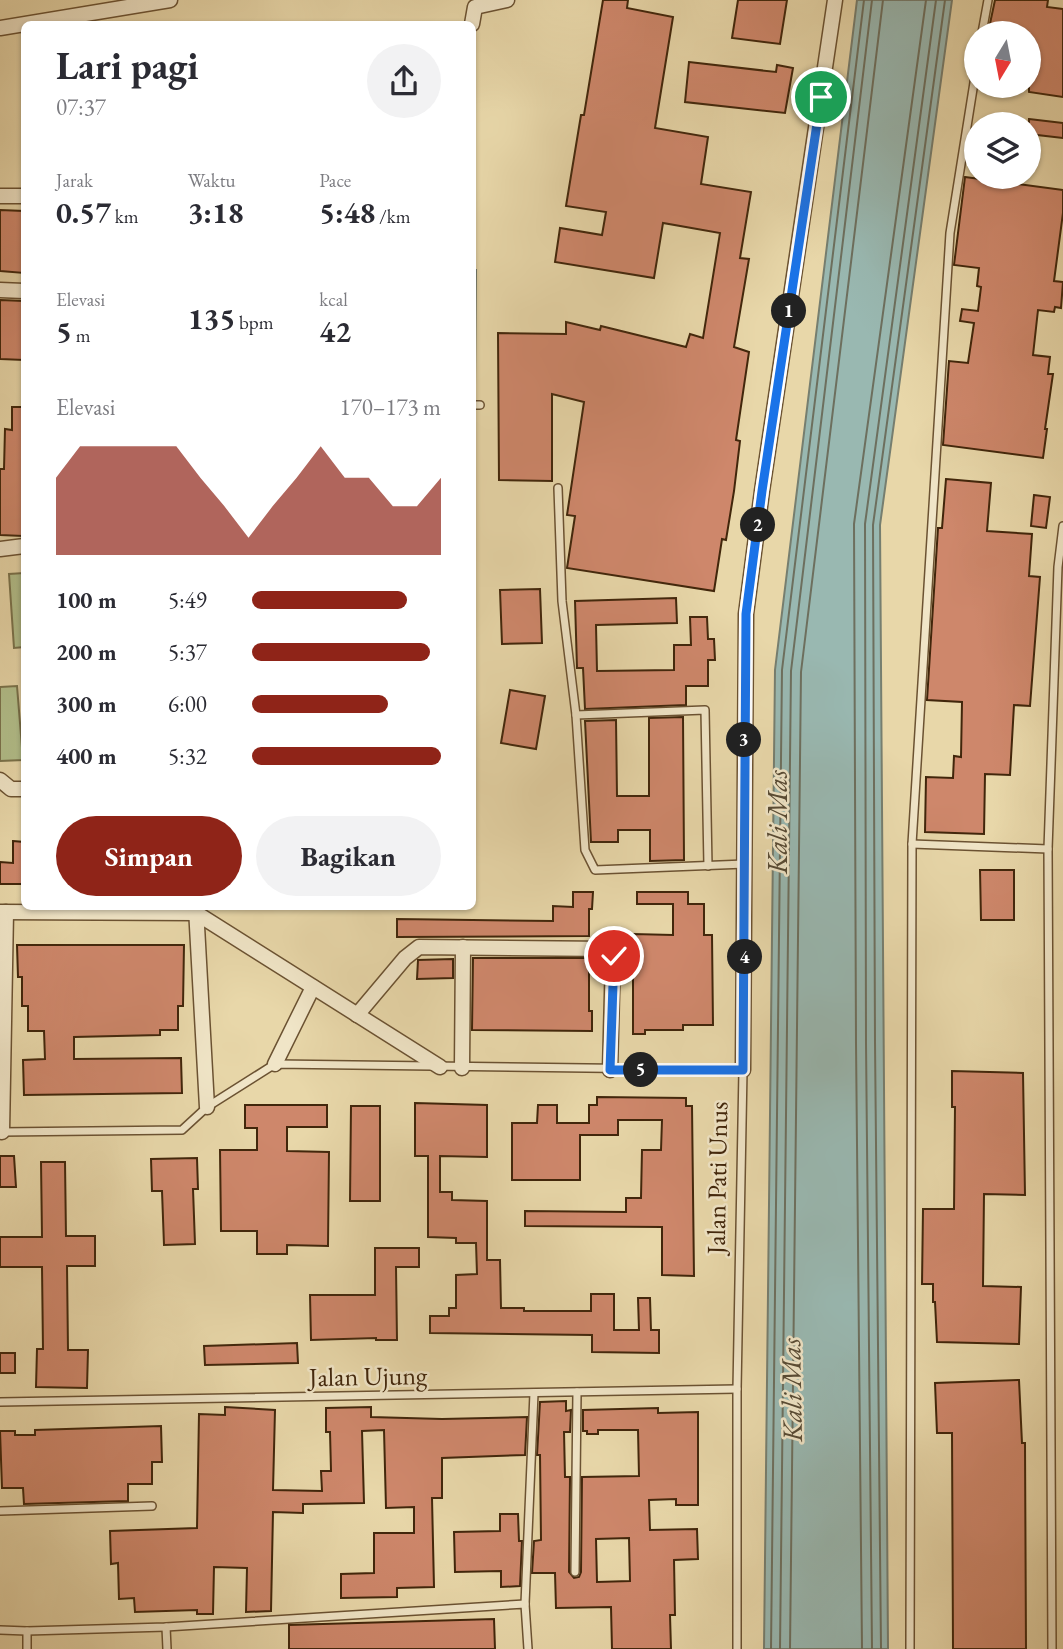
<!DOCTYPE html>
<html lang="id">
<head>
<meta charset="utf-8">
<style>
  :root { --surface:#fff; --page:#f2f2f3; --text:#2b2b33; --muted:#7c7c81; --accent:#8f2418 }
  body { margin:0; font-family:"EB Garamond",serif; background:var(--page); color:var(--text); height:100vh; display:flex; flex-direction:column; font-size:26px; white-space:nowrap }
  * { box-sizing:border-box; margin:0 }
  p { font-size:23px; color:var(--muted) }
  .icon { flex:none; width:38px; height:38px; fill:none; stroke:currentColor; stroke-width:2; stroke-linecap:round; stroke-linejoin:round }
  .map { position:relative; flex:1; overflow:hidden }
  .details { position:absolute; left:21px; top:21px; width:455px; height:889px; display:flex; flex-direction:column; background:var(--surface); border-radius:10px; box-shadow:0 2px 5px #0004 }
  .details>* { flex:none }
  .needle { width:46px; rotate:190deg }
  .tools { position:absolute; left:964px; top:21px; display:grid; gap:14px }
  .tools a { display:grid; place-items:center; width:77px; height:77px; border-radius:50%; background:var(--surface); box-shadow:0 2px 5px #0004; font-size:35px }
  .pin { position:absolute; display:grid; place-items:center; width:60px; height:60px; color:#fff; margin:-30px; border:4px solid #fff; border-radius:50%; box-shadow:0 2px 7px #0007 }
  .km { position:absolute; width:35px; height:35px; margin:-18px; border-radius:50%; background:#222; color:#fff; font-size:19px; line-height:35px; text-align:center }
  .round { display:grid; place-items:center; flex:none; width:74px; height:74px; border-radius:37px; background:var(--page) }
  .overview { display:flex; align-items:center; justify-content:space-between; height:119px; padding:0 35px }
  h1 { font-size:38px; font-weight:700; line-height:52px }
  .metrics { display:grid; grid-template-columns:repeat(3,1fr); gap:10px; height:119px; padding:7px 35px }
  .metrics div { display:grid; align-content:center }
  .metrics b { font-size:30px; font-weight:700 }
  .metrics small { font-size:19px; font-weight:400 }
  .metrics p { font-size:19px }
  .chart { height:196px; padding:14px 35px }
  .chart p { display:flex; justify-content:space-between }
  .chart svg { width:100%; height:126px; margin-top:7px; fill:var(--accent); opacity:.7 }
  .primary-button { display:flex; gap:14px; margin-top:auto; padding:14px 35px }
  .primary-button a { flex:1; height:80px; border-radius:42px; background:var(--accent); color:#fff; font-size:28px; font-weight:700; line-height:80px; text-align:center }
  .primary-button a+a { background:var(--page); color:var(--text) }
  ul { padding:0 35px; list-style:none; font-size:23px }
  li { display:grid; grid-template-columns:112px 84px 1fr; align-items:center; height:52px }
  li i { height:18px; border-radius:9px; background:var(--accent) }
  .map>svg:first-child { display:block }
</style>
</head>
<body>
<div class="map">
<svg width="1063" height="1649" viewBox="0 0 1063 1649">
  <rect width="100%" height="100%" fill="#e8d7a9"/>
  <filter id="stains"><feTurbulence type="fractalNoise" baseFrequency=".00286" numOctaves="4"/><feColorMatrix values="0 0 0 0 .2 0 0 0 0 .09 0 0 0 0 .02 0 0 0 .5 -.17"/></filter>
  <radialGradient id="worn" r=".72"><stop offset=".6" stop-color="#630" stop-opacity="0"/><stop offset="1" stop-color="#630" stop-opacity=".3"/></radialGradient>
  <!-- green -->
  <g fill="#b2bf8b" stroke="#7a724b" stroke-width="2">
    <polygon points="24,573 24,647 14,648 9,574"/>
    <polygon points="17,686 23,760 0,761 0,687"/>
  </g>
  <!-- water -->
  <g fill="#99b8b1" stroke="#767e6f" stroke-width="2">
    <polygon points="857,0 952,0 880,525 888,1649 764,1649 775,670"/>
    <polygon points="473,270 476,270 475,386 472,386"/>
  </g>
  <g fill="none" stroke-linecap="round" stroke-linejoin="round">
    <!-- shore -->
    <g stroke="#6d6f5e" stroke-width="2">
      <polyline points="771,1649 782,670 864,0"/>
      <polyline points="780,1649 791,671 872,0"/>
      <polyline points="790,1649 801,672 883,0"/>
      <polyline points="862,1649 856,1043 854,524 926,0"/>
      <polyline points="872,1649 866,1043 865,524 936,0"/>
      <polyline points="881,1649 875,1042 873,525 945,0"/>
    </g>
  </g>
  <!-- building -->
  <g fill="#ce876b" stroke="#41260b" stroke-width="2" fill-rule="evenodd">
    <polygon points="603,0 628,0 627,8 673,17 655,128 708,137 701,184 751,192 740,258 749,259 734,347 749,352 736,440 740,441 734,491 726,540 722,539 714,591 567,568 575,516 567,515 584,402 552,394 552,481 499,480 498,333 566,334 566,322 600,330 601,326 686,347 690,334 703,338 720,233 663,223 654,278 555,262 560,228 602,235 606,212 566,206 581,115 584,115"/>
    <polygon points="738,0 787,0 780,44 732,38"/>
    <polygon points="995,0 1048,0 1047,7 1063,9 1063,97 1029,92 1029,33 988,33"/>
    <polygon points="689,62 776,72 777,65 793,68 785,113 685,102"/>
    <polygon points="1029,119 1063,123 1063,138 1029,134"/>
    <polygon points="965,177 1063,190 1063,213 1054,281 1063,282 1061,308 1055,307 1054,312 1038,310 1033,355 1050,357 1048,374 1053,374 1045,429 1047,429 1043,458 943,445 949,361 968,363 974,323 960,321 962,309 978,311 981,287 977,286 979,268 954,265"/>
    <polygon points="0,210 24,211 24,273 0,271"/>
    <polygon points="0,300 24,301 24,360 0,359"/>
    <polygon points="12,407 24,407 23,536 0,535 0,469 4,469 5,429 12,430"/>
    <polygon points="946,479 991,483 987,531 1032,534 1029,576 1040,577 1030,706 1014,705 1010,775 985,774 984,834 925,832 926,777 953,778 954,756 961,757 962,702 927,700 938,528 942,528"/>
    <polygon points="1034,495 1050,497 1046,528 1031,526"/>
    <polygon points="540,589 542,643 502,644 500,590"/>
    <polygon points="676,598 677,623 596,625 597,671 674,670 674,645 691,645 690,617 707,617 708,639 714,639 715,660 708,660 708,686 686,686 686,705 585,709 583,668 577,668 575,601"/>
    <polygon points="510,690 545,696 536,749 501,743"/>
    <polygon points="683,717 684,860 650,861 650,830 618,830 618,842 591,842 585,721 616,720 617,796 649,796 649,718"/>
    <polygon points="13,841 24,842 24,884 0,884 0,862 13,863"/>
    <polygon points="980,870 1014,870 1014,920 981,920"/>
    <polygon points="573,892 593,892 592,909 589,909 589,936 397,937 397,919 553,921 553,906 573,907"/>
    <polygon points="637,892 688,892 688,904 704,904 704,935 712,935 713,1025 683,1025 683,1030 645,1030 645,1034 633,1034 633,934 673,935 673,904 637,904"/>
    <polygon points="17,945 184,945 183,1006 178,1006 178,1030 160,1030 160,1035 74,1037 74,1059 181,1058 182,1093 24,1095 23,1060 45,1059 44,1031 28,1031 28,1006 22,1006 22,977 18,977"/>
    <polygon points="473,958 589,958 589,1011 592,1011 592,1031 472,1030"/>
    <polygon points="453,959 453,978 417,979 418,960"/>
    <polygon points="952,1071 1023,1073 1025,1195 984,1194 983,1286 1021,1287 1019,1344 937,1342 935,1302 933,1302 933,1284 922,1284 923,1209 954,1209 955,1107 952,1107"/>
    <polygon points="597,1097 686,1098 686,1106 692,1106 694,1276 662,1275 662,1227 525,1226 525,1211 626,1212 626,1198 641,1198 642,1150 661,1150 662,1120 618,1120 618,1135 580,1135 580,1180 512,1180 512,1123 537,1123 538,1105 557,1105 557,1123 589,1123 589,1105 597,1105"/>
    <polygon points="415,1103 487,1105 487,1157 440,1156 440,1192 452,1192 452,1200 487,1201 487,1260 500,1260 501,1308 524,1308 524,1311 591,1311 591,1294 614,1294 614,1330 639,1330 638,1298 650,1298 651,1330 659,1330 659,1353 592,1352 592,1335 430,1333 430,1316 449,1316 449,1308 456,1308 456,1275 477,1274 476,1243 456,1243 456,1238 428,1237 428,1156 415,1156"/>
    <polygon points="245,1105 327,1105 327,1127 287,1127 287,1151 329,1152 328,1246 287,1245 287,1254 257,1254 257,1231 221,1231 220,1150 257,1150 257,1128 245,1128"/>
    <polygon points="351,1106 380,1106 380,1201 350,1201"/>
    <polygon points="0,1156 14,1156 16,1187 0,1187"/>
    <polygon points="197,1158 198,1189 193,1189 195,1244 164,1245 162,1191 152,1191 151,1159"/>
    <polygon points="41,1162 65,1162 66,1236 95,1236 95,1266 67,1266 68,1350 88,1350 87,1388 36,1387 37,1349 43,1349 42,1267 0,1267 0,1237 42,1237"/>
    <polygon points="375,1248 419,1248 419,1267 396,1267 397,1340 376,1340 376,1338 311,1340 310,1295 375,1295"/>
    <polygon points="297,1343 298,1363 205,1365 204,1346"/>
    <rect x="0" y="1353" width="15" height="20"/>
    <polygon points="1019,1380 1022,1443 1025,1443 1026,1649 953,1649 952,1433 937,1433 935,1383"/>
    <path d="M566 1401V1411L571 1410 570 1432H564L565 1477H570L569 1572 574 1578 579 1577 581 1572 582 1477 639 1476 638 1430H598V1434H587V1431H583V1410L658 1408V1413L698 1412V1505H676V1499L649 1500 650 1530 697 1529 698 1559 674 1560 675 1615H670L671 1649H612L611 1607 556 1608 555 1573H532L534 1541 541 1540 540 1455H537L540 1402ZM629 1538 630 1581 597 1582 596 1539Z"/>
    <polygon points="225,1407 275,1410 273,1490 322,1491 321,1471 331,1471 330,1432 326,1432 326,1408 371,1407 371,1417 442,1419 527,1417 525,1455 442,1458 442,1498 432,1498 434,1587 397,1588 397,1597 341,1598 341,1574 374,1573 374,1533 414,1533 414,1507 386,1508 384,1430 362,1431 364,1503 303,1504 303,1513 273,1512 271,1611 246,1612 247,1568 214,1567 213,1614 197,1614 197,1610 135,1612 134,1598 119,1599 118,1563 111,1564 110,1531 197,1528 199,1414 225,1415"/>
    <polygon points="161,1426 162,1462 152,1462 152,1484 128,1484 128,1501 24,1504 23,1488 2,1488 0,1431 15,1431 15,1435 35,1435 35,1430"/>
    <polygon points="500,1514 518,1514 519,1541 522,1541 520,1586 501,1587 501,1571 455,1572 454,1532 500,1531"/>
    <polygon points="494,1619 495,1649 289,1649 289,1625"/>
  </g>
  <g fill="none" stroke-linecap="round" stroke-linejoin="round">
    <!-- lane casing -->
    <g stroke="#6b5232" stroke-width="10">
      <g id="lane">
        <polyline points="982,33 988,0"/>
        <polyline points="472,405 480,405"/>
        <polyline points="558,488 562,601 576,715 585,850 595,870 745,864"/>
        <polyline points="576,715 705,710 708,866"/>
        <polyline points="912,844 1048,849"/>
        <polyline points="1,1132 182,1130 207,1107 275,1064 743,1070 737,1389 737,1649"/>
        <polyline points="0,1402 737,1389"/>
        <polyline points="0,1511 152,1506"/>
        <polyline points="575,1572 577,1392"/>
        <polyline points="525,1604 534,1393"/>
        <polyline points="166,1627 167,1649"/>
        <polyline points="0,1630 27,1631 166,1627 525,1604 528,1649"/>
        <polyline points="27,1631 27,1649"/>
        <polyline points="910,1649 912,844 950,233 976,70"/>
        <polyline points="1052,1649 1048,849 1058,567 1063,526"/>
      </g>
    </g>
    <!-- street casing -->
    <g stroke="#6b5232" stroke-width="17">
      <g id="street">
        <polyline points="472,24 475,7 507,0"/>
        <polyline points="0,28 170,0"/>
        <polyline points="0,196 24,196"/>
        <polyline points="0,290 24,291"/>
        <polyline points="0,549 24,546"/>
        <polyline points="0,780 11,789 24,789"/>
        <polyline points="196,908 207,1107"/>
        <polyline points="0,912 196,913 440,1067"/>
        <polyline points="357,1015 405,958 419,947 609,949 613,956 610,1070"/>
        <polyline points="275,1064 313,987"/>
        <polyline points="462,1068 463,947"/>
        <polyline points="743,1070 746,614 762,491 835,0"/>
        <polyline points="2,1132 6,912"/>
      </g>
    </g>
    <!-- lane -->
    <use href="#lane" stroke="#f0e5c7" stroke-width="7"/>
    <!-- street -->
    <use href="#street" stroke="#f0e5c7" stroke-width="14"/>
  </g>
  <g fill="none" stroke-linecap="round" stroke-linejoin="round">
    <!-- route casing -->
    <g stroke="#fff" stroke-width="14">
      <polyline id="route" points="614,956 610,1070 743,1070 746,614 762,491 821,97"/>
    </g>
    <!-- route -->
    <use href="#route" stroke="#1a73e8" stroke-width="9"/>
  </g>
  <g text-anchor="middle" stroke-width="5" stroke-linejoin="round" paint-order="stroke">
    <!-- street labels -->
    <g font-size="26" fill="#41260b" stroke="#f0e5c7">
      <text transform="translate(717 1178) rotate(-89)" y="9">Jalan Pati Unus</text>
      <text transform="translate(368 1376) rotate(-1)" y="9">Jalan Ujung</text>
    </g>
    <!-- water labels -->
    <g font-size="28" font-style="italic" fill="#574a34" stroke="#f0e5c7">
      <text transform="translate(777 822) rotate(-90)" y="10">Kali Mas</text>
      <text transform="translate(791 1390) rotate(-91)" y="10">Kali Mas</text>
    </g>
  </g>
  <rect width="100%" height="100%" filter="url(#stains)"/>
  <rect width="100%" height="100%" fill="url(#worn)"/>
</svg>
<div class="tools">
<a><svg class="needle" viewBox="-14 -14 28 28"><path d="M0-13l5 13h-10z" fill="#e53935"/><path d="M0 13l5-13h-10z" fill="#7c7c81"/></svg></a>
<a><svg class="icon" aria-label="layers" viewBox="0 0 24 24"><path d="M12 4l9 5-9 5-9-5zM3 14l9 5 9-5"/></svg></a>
</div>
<div class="pin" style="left:821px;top:97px;background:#1e9e55"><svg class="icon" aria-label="arrive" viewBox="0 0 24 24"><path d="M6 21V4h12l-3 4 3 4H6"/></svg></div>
<div class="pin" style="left:614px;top:956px;background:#d93025"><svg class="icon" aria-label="check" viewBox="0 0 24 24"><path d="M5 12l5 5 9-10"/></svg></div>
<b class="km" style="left:789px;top:311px">1</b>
<b class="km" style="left:758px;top:525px">2</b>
<b class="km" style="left:744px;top:740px">3</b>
<b class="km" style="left:745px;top:957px">4</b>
<b class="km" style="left:641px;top:1070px">5</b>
<section class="details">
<div class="overview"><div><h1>Lari pagi</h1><p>07:37</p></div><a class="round"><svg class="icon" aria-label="share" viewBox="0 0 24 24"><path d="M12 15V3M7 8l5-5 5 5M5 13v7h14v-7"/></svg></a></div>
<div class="metrics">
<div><p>Jarak</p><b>0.57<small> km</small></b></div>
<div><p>Waktu</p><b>3:18</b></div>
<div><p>Pace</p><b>5:48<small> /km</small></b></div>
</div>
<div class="metrics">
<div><p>Elevasi</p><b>5<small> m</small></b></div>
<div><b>135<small> bpm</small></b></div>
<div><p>kcal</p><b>42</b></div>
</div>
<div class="chart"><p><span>Elevasi</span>170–173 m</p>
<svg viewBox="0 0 160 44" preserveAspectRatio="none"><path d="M0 44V17L10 6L20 6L30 6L40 6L50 6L60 17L70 27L80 38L90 27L100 17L110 6L120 17L130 17L140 27L150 27L160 17V44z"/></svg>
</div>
<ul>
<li><b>100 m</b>5:49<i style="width:82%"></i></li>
<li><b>200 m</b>5:37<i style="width:94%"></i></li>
<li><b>300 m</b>6:00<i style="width:72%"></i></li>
<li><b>400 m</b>5:32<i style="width:100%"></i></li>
</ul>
<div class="primary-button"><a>Simpan</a><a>Bagikan</a></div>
</section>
</div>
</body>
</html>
